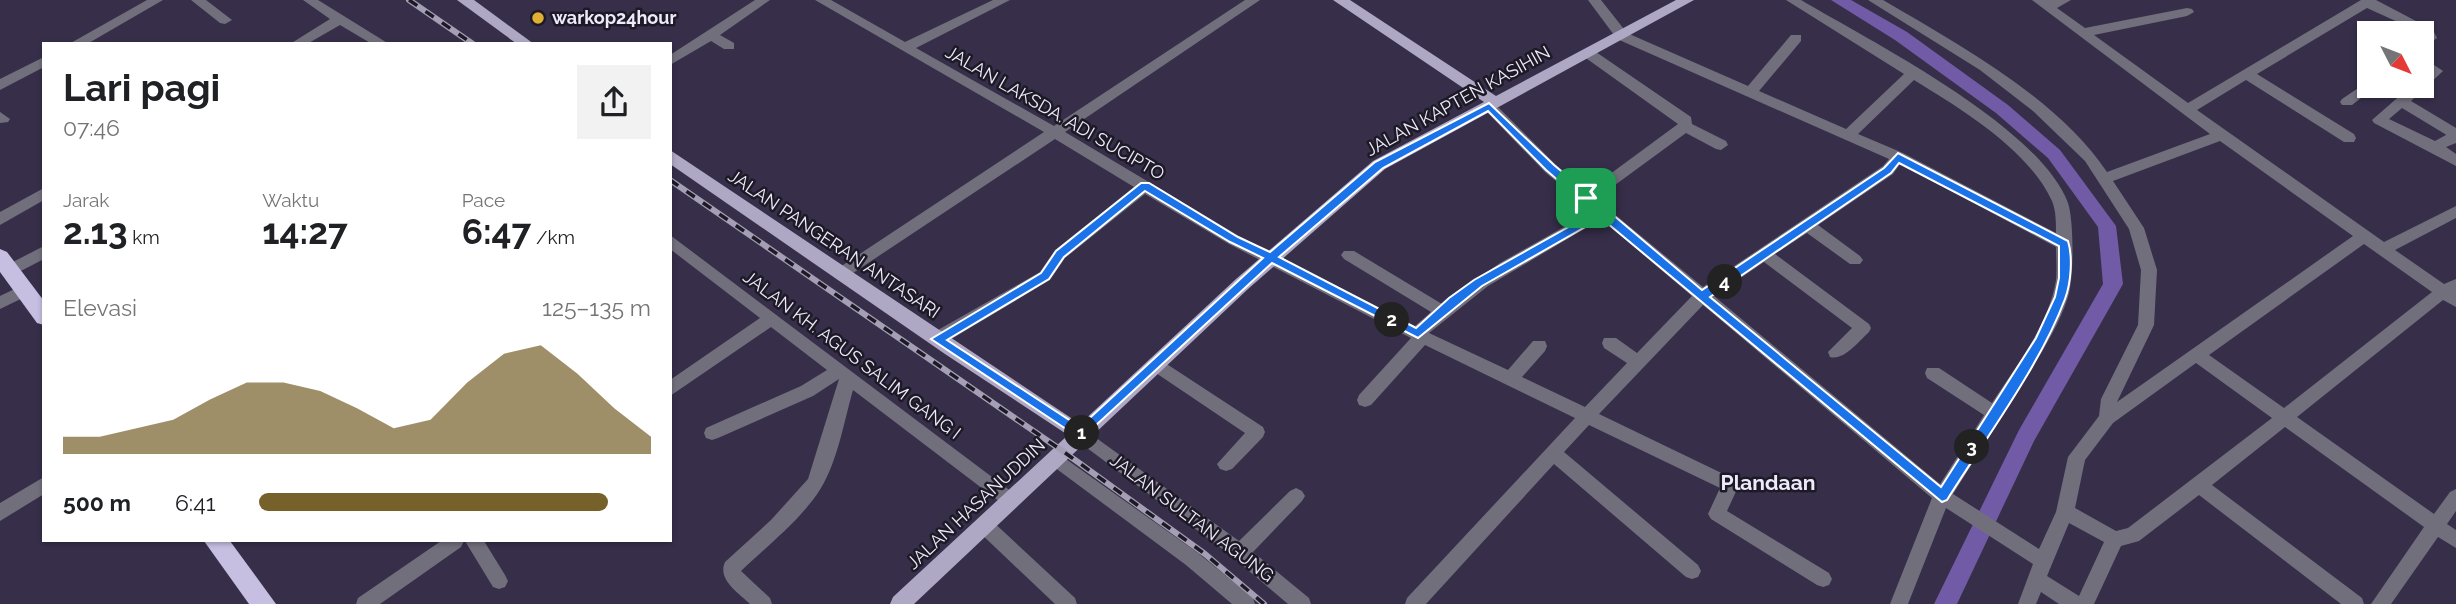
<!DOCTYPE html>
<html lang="id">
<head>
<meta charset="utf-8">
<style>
  :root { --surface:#fff; --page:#f2f2f2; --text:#202124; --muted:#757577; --accent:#76612b }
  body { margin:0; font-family:Raleway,sans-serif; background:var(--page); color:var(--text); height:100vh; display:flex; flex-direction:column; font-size:26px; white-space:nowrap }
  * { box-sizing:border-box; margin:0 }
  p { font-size:23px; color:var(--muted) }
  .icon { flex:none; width:38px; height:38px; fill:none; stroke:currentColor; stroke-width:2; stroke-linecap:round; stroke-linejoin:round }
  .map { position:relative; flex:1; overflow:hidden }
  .side { position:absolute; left:42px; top:42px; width:630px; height:500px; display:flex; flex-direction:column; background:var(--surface); border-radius:0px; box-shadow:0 2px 5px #0004 }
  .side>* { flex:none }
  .needle { width:46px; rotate:132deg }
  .tools { position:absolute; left:2357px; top:21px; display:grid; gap:14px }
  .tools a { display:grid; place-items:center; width:77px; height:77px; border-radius:0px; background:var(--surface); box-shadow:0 2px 5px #0004; font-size:35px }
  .pin { position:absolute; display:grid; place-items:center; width:60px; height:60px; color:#fff; margin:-30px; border-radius:14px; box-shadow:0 4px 10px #0006 }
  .km { position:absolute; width:35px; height:35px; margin:-18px; border-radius:50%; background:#222; color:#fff; font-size:19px; line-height:35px; text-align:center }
  .round { display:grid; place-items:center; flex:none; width:74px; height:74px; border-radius:0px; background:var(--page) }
  .headline { display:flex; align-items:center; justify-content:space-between; height:119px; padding:0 21px }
  h1 { font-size:38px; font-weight:700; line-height:52px }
  .metrics { display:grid; grid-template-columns:repeat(3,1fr); gap:10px; height:119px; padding:7px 21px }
  .metrics div { display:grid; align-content:center }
  .metrics b { font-size:35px; font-weight:700 }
  .metrics small { font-size:19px; font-weight:400 }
  .metrics p { font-size:19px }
  .chart { height:196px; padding:14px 21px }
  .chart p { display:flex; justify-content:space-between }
  .chart svg { width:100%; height:126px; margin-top:7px; fill:var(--accent); opacity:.7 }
  ul { padding:0 21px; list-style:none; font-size:23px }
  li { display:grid; grid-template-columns:112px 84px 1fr; align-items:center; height:52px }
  li i { height:18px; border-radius:9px; background:var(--accent) }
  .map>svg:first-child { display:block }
</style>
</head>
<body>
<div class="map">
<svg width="2456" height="604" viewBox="0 0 2456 604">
  <rect width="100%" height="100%" fill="#372f4a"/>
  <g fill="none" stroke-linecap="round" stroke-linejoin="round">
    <!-- river -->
    <polygon fill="#715aa6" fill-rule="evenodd" points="1831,0 1851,0 1907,32 2008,105 2060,150 2116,226 2123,284 2034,441 1957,604 1934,604 2019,430 2103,284 2098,227 2048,158 1996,113 1895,40"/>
    <!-- minor -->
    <g fill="#726f7d" fill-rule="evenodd">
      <polygon points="147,0 163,0 87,44 69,44"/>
      <polygon points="191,0 206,0 232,20 225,24 220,23"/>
      <polygon points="303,0 318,0 389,44 372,44 340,25 307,44 290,44 330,19"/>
      <polygon points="755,0 770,0 720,35 734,43 734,49 724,49 711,41 670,65 670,55"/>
      <path d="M815 0H831L905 42 993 0H1010L916 48 1054 126 1245 0H1260L1065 132 1239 236 1415 326 1431 312 1344 259 1341 255 1344 251H1354L1442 304 1500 263 1592 211 1545 172 1484 109 1482 106 1484 103H1494L1555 164 1587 191 1678 124 1583 56V50H1593L1691 117 1692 124 1726 141 1728 145 1721 150 1716 149 1686 133 1596 199 1703 287 1883 166 1889 159 1617 39 1588 0H1601L1627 33 1748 86 1791 35H1801V41L1759 91 1846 129 1904 74 1786 0H1801C1872 42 2039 126 2068 203 2074 221 2074 279 2068 297 2057 331 2036 361 2018 390 1996 425 1975 459 1953 494L2039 549 2056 512 2068 457 2099 416 2101 399 2138 325 2141 270 2129 229 2085 161 2033 111 1980 70 1868 0H1883C1958 44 2059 99 2107 172L2210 134 2032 0H2071L2057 8 2085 28 2187 8 2192 9 2194 12 2187 16 2094 35 2188 103 2361 0H2376L2433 30 2437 38 2422 48V33L2367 8 2257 74 2354 134 2356 138 2354 142H2344L2246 80 2197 110 2384 242 2456 206V218L2395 250 2444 284 2456 279V307L2443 300 2297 417 2434 514 2450 492 2456 489V511L2447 524 2456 530V548L2438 537 2391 604H2371L2424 527 2285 427 2212 485 2362 598 2364 604H2341L2199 495 2139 541 2121 546 2094 604H2059L2041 592 2036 604H2018L2033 564 1946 508 1908 604H1890L1932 498 1703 305 1599 414 1736 480 1739 485 1727 511 1829 573 1832 579 1829 585 1823 587 1817 585 1711 519 1708 514 1720 488 1589 425 1564 452 1698 565 1701 571 1698 577 1692 579 1686 577 1554 464 1426 604H1405L1407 598 1575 418 1425 345 1371 405 1365 407 1359 405 1357 400 1359 395 1411 338 1229 244 1145 194 1065 258 1050 280 943 344H931L929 339 931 334 1040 272 1055 250 1134 187 1055 139 847 277H837L834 273 837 269 1044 132ZM1914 80C1961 109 2028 149 2052 201 2056 211 2056 222 2056 233L1903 153 1858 134ZM2220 141 2353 236 2117 402 2154 325 2157 270 2144 228 2113 181ZM1900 164 2056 247C2056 257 2057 269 2056 280 2049 325 2016 366 1992 403L1939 368H1927L1925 373 1927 378 1984 415 1940 484 1714 296 1764 262 1852 328 1828 352 1830 357C1844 361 1859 341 1869 332L1871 328 1869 324 1775 254 1807 233 1850 264H1860L1863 260 1860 256 1818 225 1893 174ZM1601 219 1692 296 1637 353 1616 338H1604L1602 343 1604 348 1627 363 1585 407 1522 377 1545 351 1547 346 1545 341H1533L1508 370 1429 333 1488 286ZM2364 244 2432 292 2284 408 2209 355ZM2196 363 2272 418 2128 528 2116 531 2075 508 2085 460 2113 423ZM2069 523 2104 542 2079 596 2047 576Z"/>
      <polygon points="44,57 44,67 0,90 0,79"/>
      <path d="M2422 57 2443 71 2411 101 2456 128V143L2446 147 2456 154V166L2374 123 2372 120 2411 86H2422V76L2427 71 2422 68ZM2402 108 2445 134 2446 135 2435 141 2389 119Z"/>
      <polygon points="2370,80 2370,86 2375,87 2352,105 2342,105 2340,102 2342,99"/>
      <polygon points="0,112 10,119 8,122 0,123"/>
      <polygon points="44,188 44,200 0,225 0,212"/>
      <path d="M670 235 1016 495 1019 500 1016 505 1010 508 1004 505 853 390C844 421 838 460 821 488 802 519 767 546 741 571L770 598 772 604H750C739 593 717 580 725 562L771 520 808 479 839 379 813 396 718 438 712 440 706 438 704 433 706 428 801 386 827 370 771 327 670 396V380L760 318 670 249Z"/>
      <polygon points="44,246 44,259 15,274 5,274 2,270 5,266"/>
      <polygon points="25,284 31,286 33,290 31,294 0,309 0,296"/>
      <polygon points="1156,357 1263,427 1265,432 1263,437 1232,469 1226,471 1220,469 1217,464 1245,433 1150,369 1148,364 1150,359"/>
      <polygon points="1081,427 1239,541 1290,491 1296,488 1302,491 1305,496 1302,501 1253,552 1309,598 1311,604 1288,604 1229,554 1075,439 1073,434 1075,429"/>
      <polygon points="1056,452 1198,553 1253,598 1255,604 1232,604 1186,565 1050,464 1047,459 1050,454"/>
      <polygon points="44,477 44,494 0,521 0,503"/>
      <polygon points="984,517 990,519 1075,598 1077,604 1055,604 978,531 975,525 978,519"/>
      <polygon points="441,541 464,541 461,547 380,604 356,604 358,598"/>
      <polygon points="465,541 484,541 505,575 508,581 505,587 499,589 493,587"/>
    </g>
    <!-- major -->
    <g fill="#afa8c5" fill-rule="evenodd">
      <polygon points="457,0 474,0 534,44 517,44"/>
      <polygon points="1333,0 1350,0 1496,96 1676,0 1694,0 1385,169 1248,289 914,604 890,604 893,597 1068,435 945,354 670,164 670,150 1080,424 1236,279 1373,161 1484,102"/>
    </g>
    <!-- highway -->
    <g fill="#c7bfe2" fill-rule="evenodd">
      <polygon points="0,249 7,252 44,301 44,325 37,323 0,272"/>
      <polygon points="204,541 230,541 276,604 249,604"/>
    </g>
    <!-- rail casing -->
    <g stroke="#a49fb4" stroke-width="6">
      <g id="rail">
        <polyline points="409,0 473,44"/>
        <polyline points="670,180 1064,452 1205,554 1264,604"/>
      </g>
    </g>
    <!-- rail -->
    <use href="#rail" stroke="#1d1a26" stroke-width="3.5" stroke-dasharray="10" stroke-linecap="butt"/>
  </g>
  <!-- route -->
  <path fill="#1a73e8" stroke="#fff" stroke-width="2" fill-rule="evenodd" d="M1489 103 1554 165 1702 290 1884 168 1898 153 2068 241C2073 257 2071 283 2065 299 2040 366 1985 439 1947 500L1942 502 1601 218 1482 286 1418 338 1272 263 1081 439 931 339 1041 273 1056 251 1141 183H1149L1238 237 1270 252 1375 162ZM1488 111 1546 170 1595 212 1474 280 1449 298 1416 328 1279 257 1383 168ZM1899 163 2059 246V278L2055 297 2036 338 1941 487 1710 297 1891 173ZM1145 191 1230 242 1263 258 1080 427 947 340 1049 279 1064 257Z"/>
  <!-- markers -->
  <circle fill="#e0b034" stroke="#1d1a26" stroke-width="2.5" cx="538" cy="18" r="7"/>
  <g text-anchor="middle" stroke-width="5" stroke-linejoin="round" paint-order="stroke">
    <!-- poi labels -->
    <g font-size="18" font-weight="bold" fill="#eeeafc" stroke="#1d1a26" text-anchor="start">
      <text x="552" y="24">warkop24hour</text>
    </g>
    <!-- street labels -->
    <g font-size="18" fill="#eeeafc" stroke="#1d1a26">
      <text transform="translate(1458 101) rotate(-29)" y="6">JALAN KAPTEN KASIHIN</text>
      <text transform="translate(1055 113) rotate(30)" y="6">JALAN LAKSDA. ADI SUCIPTO</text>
      <text transform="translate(834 244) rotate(34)" y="6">JALAN PANGERAN ANTASARI</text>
      <text transform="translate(852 355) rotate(37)" y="6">JALAN KH. AGUS SALIM GANG I</text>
      <text transform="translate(976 504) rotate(-43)" y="6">JALAN HASANUDDIN</text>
      <text transform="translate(1192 518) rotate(37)" y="6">JALAN SULTAN AGUNG</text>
    </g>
    <!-- quarter labels -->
    <g font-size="21" font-weight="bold" fill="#eeeafc" stroke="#1d1a26">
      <text x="1768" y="490">Plandaan</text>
    </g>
  </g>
</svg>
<div class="tools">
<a><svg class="needle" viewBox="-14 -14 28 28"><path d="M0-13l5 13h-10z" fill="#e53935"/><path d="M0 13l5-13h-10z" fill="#757577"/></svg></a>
</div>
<div class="pin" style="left:1586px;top:198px;background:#1e9e55"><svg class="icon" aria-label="arrive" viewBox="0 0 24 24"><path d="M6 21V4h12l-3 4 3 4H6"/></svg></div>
<b class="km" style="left:1082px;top:433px">1</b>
<b class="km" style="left:1392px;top:320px">2</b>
<b class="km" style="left:1972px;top:447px">3</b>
<b class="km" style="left:1725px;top:282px">4</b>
<section class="side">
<div class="headline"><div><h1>Lari pagi</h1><p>07:46</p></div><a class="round"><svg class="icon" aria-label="share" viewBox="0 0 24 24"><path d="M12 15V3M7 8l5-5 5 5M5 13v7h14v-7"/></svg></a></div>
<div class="metrics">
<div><p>Jarak</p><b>2.13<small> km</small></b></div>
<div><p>Waktu</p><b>14:27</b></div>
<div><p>Pace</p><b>6:47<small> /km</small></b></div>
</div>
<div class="chart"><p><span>Elevasi</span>125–135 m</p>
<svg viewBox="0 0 160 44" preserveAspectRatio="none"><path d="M0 44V38L10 38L20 35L30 32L40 25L50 19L60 19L70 22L80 28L90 35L100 32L110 19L120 9L130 6L140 16L150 28L160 38V44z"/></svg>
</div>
<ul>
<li><b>500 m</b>6:41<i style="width:89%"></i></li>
</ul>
</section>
</div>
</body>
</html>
